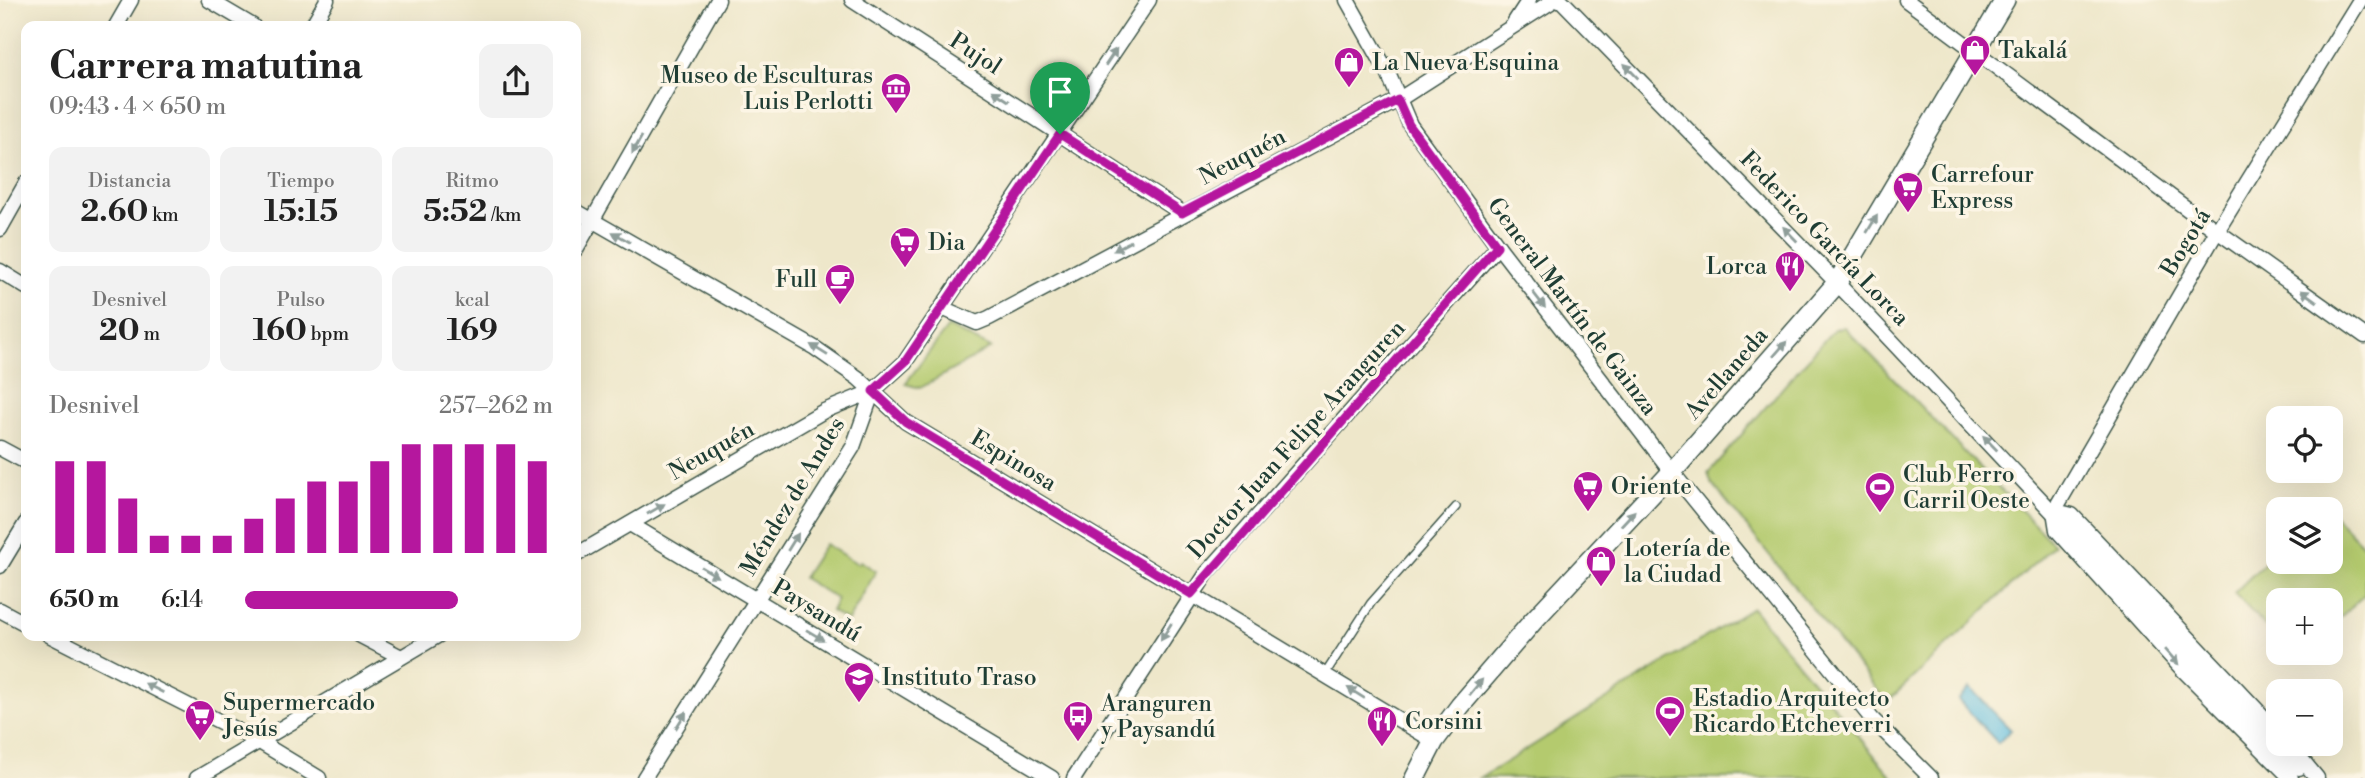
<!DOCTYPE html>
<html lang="es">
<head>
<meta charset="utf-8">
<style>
  :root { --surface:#fff; --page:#f2f2f2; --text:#222; --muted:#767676; --accent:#b5179e }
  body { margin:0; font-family:"Libre Bodoni",serif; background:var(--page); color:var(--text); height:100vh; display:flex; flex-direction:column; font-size:26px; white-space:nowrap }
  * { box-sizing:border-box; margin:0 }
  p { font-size:23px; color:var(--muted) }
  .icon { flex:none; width:38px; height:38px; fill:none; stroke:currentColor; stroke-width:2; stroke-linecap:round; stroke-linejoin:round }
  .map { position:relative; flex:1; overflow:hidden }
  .drawer { position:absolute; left:21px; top:21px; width:560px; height:620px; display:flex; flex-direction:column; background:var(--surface); border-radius:14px; box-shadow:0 7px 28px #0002 }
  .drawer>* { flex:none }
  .tools { position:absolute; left:2266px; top:406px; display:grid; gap:14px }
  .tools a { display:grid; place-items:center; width:77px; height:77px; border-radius:14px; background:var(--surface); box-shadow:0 7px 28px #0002; font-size:35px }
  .pin { position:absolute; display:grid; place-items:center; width:60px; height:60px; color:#fff; margin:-72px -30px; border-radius:50% 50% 50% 0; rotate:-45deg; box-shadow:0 0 7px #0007 }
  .pin .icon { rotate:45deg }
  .round { display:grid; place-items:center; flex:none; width:74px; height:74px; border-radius:14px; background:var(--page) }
  .overview { display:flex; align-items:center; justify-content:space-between; height:119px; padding:0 28px }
  h1 { font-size:38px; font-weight:700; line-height:52px }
  .figures { display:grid; grid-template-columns:repeat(3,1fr); gap:10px; height:119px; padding:7px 28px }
  .figures div { display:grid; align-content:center; border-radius:14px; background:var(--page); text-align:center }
  .figures b { font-size:30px; font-weight:700 }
  .figures small { font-size:19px; font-weight:400 }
  .figures p { font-size:19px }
  .chart { height:196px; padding:14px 28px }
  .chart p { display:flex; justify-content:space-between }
  .chart svg { width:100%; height:126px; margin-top:7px; stroke:var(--accent); stroke-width:6 }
  ul { padding:0 28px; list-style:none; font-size:23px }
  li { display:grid; grid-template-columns:112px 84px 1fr; align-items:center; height:52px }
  li i { height:18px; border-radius:9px; background:var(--accent) }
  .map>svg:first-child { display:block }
</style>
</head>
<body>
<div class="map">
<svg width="2365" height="778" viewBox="0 0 2365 778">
  <rect width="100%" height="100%" fill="#fcf5e5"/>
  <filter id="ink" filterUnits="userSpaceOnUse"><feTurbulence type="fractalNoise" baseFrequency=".0143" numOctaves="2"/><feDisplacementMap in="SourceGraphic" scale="14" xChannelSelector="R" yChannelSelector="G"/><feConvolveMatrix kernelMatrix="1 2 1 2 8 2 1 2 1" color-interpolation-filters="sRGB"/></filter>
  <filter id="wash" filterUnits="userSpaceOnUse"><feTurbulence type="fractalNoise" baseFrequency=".00686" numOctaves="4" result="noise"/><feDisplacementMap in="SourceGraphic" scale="28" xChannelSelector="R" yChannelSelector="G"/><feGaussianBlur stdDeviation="1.57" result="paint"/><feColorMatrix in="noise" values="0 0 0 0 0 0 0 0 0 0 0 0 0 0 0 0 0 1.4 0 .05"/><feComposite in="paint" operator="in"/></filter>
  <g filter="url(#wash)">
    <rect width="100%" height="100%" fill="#eee7ca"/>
    <!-- green -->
    <g fill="#b4ca6e" stroke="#6a8451" stroke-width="2">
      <polygon points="948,327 991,348 920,388 905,384"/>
      <polygon points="1844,327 2054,545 1887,702 1711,482 1708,473 1834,329"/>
      <polygon points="2331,512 2365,547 2365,594 2331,626 2331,600 2278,600 2278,640 2234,593 2278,550 2278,562 2331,562"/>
      <polygon points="825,544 858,564 860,561 876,571 848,621 831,611 837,599 803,578"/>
      <polygon points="1752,608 1893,778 1480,778 1508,761"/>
    </g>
    <!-- water -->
    <polygon fill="#61bddf" stroke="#407d8a" stroke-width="2" points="1970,688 2011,730 1998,743 1958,700"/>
  </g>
  <g filter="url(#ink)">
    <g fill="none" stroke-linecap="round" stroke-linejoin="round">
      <!-- lane casing -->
      <g stroke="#3e564a" stroke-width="10">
        <polyline id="lane" points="1325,674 1371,603 1456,507"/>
      </g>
      <!-- street casing -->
      <g stroke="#3e564a" stroke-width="17">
        <g id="street">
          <polyline points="209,0 253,26"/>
          <polyline points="852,0 1182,213"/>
          <polyline points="1347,0 1388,73 1410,125 1498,246 1672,472 1872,719 1931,778"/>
          <polyline points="1561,0 1837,283 2190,658 2299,768"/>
          <polyline points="1906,0 2217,231 2365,336"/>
          <polyline points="1514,23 1529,0"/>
          <polyline points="116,26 131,0"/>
          <polyline points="312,26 327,0"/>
          <polyline points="576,211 815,348 858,378 906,422 1434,741"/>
          <polyline points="0,229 26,183"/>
          <polyline points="576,249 718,0"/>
          <polyline points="0,271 26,287"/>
          <polyline points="942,308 977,323 989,318 1398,100 1554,0"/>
          <polyline points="0,448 26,462"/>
          <polyline points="2054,511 2217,231 2360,0"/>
          <polyline points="2054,511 2057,530 2183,670 2291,778"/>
          <polyline points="2055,511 2072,515 2278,732"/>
          <polyline points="630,524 1052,778"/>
          <polyline points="576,555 824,411 873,391"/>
          <polyline points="0,566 26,523"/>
          <polyline points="0,610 26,624"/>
          <polyline points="49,635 258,741 319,778"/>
          <polyline points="359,635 401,657"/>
          <polyline points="2289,744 2317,778"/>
          <polyline points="197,778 439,635"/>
          <polyline points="644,778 853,447 873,391 905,362 1149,0"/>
          <polyline points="1074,778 1207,573 1498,246"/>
        </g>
      </g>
      <!-- secondary casing -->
      <g stroke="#3e564a" stroke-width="22">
        <polyline id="secondary" points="1415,778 1434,741 1460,706 1534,620 1672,472 1837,283 2005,0"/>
      </g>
      <!-- path -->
      <polyline stroke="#3e564a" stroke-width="3.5" stroke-dasharray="5 5" stroke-linecap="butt" points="2364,778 2365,776"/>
      <!-- lane -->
      <use href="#lane" stroke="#fff" stroke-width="7"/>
      <!-- street -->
      <use href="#street" stroke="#fff" stroke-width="14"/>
      <!-- secondary -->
      <use href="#secondary" stroke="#fff" stroke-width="19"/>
    </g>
    <!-- one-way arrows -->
    <defs><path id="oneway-solid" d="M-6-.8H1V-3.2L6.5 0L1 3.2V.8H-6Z" transform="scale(1.75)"/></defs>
    <g fill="#8f9e9a">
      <use href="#oneway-solid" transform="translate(1111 57) rotate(-56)"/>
      <use href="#oneway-solid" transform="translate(1631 71) rotate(-134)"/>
      <use href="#oneway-solid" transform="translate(1001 96) rotate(-147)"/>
      <use href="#oneway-solid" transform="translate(637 145) rotate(119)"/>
      <use href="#oneway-solid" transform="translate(1872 224) rotate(-59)"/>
      <use href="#oneway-solid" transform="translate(1790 234) rotate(-134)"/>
      <use href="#oneway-solid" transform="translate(621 237) rotate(-150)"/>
      <use href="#oneway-solid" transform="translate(1122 246) rotate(151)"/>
      <use href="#oneway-solid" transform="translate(2309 296) rotate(-145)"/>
      <use href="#oneway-solid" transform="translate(1539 300) rotate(52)"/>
      <use href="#oneway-solid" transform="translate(1780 349) rotate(-49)"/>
      <use href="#oneway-solid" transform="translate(819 350) rotate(-148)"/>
      <use href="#oneway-solid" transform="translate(1990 443) rotate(-134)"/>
      <use href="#oneway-solid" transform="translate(656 509) rotate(-30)"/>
      <use href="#oneway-solid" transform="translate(1628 518) rotate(-47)"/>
      <use href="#oneway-solid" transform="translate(793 542) rotate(-58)"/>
      <use href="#oneway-solid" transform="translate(710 572) rotate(31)"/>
      <use href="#oneway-solid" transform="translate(1166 632) rotate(122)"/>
      <use href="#oneway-solid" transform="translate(815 635) rotate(31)"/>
      <use href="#oneway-solid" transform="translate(2172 657) rotate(49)"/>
      <use href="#oneway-solid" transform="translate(1476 687) rotate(-50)"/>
      <use href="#oneway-solid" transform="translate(154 688) rotate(-153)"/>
      <use href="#oneway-solid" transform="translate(1356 693) rotate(-148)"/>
      <use href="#oneway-solid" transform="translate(681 720) rotate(-58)"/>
    </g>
  </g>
  <g fill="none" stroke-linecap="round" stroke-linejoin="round" filter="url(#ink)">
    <!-- route casing -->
    <g stroke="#fff" stroke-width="14">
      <polygon id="route" points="1398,100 1409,125 1497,246 1191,594 906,422 873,391 905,362 1060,134 1182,213"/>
    </g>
    <!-- route -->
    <use href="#route" stroke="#b5179e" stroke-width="9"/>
  </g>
  <!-- icons -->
  <defs>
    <g id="shop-pin" transform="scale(1.575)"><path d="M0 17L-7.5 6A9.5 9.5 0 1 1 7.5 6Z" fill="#b5179e" stroke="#fcf5e5"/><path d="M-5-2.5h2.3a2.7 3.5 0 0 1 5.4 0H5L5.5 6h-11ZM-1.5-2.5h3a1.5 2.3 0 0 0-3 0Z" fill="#fff"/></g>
    <g id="museum-pin" transform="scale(1.575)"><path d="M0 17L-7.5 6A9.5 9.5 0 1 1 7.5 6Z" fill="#b5179e" stroke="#fcf5e5"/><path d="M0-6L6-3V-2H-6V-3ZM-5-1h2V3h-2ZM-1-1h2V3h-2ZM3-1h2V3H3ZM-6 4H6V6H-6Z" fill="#fff"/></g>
    <g id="supermarket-pin" transform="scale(1.575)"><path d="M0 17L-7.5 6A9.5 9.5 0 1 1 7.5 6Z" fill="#b5179e" stroke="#fcf5e5"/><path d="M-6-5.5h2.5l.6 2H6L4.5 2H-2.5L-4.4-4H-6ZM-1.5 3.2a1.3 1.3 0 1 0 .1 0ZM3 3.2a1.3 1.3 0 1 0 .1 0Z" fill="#fff"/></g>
    <g id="restaurant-pin" transform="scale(1.575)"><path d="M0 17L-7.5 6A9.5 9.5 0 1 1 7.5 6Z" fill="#b5179e" stroke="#fcf5e5"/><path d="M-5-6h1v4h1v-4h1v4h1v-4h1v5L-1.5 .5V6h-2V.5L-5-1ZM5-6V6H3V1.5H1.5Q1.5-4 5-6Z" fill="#fff"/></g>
    <g id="cafe-pin" transform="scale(1.575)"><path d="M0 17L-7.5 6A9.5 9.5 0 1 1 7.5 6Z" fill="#b5179e" stroke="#fcf5e5"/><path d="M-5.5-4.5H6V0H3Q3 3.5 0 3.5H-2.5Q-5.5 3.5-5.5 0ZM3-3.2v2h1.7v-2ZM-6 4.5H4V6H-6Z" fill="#fff"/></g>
    <g id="stadium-pin" transform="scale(1.575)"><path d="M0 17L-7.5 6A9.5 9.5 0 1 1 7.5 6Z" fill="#b5179e" stroke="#fcf5e5"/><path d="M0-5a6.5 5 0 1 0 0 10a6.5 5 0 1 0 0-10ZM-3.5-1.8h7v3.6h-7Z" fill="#fff"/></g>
    <g id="school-pin" transform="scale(1.575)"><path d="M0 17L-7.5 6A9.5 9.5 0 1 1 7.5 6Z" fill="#b5179e" stroke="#fcf5e5"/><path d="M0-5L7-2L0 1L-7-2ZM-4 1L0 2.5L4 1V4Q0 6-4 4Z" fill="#fff"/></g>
    <g id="bus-pin" transform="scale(1.575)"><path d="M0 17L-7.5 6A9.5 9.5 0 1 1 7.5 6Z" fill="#b5179e" stroke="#fcf5e5"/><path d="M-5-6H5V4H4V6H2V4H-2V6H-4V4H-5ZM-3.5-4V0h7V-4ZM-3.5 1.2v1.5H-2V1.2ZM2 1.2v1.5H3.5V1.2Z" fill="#fff"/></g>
  </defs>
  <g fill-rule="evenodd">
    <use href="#shop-pin" x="1975" y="50"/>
    <use href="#shop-pin" x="1349" y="62"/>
    <use href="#museum-pin" x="896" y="88"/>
    <use href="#supermarket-pin" x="1908" y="187"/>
    <use href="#supermarket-pin" x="905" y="242"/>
    <use href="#restaurant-pin" x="1790" y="266"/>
    <use href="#cafe-pin" x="840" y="279"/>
    <use href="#supermarket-pin" x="1588" y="486"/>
    <use href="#stadium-pin" x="1880" y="487"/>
    <use href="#shop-pin" x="1601" y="561"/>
    <use href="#school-pin" x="859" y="677"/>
    <use href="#stadium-pin" x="1670" y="711"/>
    <use href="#supermarket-pin" x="200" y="715"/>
    <use href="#bus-pin" x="1078" y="716"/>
    <use href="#restaurant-pin" x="1382" y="721"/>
  </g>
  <g text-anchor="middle" stroke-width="7" stroke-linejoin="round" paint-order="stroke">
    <!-- poi labels -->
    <g font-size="23" fill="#1f3d34" stroke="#fcf5e5" text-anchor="start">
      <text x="1998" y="58">Takalá</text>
      <text x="1372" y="70">La Nueva Esquina</text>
      <text x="873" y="83" text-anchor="end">Museo de Esculturas<tspan x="873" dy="26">Luis Perlotti</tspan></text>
      <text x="1931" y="182">Carrefour<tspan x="1931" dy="26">Express</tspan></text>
      <text x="928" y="250">Dia</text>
      <text x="1767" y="274" text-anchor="end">Lorca</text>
      <text x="817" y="287" text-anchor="end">Full</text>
      <text x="1903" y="482">Club Ferro<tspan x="1903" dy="26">Carril Oeste</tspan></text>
      <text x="1611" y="494">Oriente</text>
      <text x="1624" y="556">Lotería de<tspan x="1624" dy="26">la Ciudad</tspan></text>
      <text x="882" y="685">Instituto Traso</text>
      <text x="1693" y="706">Estadio Arquitecto<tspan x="1693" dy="26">Ricardo Etcheverri</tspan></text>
      <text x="223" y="710">Supermercado<tspan x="223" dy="26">Jesús</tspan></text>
      <text x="1101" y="711">Aranguren<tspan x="1101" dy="26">y Paysandú</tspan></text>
      <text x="1405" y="729">Corsini</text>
    </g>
    <!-- street labels -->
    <g font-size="23" fill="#1f3d34" stroke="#fcf5e5">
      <text transform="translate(976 53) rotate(33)" y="8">Pujol</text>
      <text transform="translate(1242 156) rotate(-28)" y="8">Neuquén</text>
      <text transform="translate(1825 238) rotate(46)" y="8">Federico García Lorca</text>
      <text transform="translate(2185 242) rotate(-59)" y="8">Bogotá</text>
      <text transform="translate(1573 306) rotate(53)" y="8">General Martín de Gainza</text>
      <text transform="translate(1726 373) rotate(-49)" y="8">Avellaneda</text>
      <text transform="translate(1296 439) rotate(-48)" y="8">Doctor Juan Felipe Aranguren</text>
      <text transform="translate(711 450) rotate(-30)" y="8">Neuquén</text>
      <text transform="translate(1014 460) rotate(31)" y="8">Espinosa</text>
      <text transform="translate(792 496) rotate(-59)" y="8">Méndez de Andes</text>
      <text transform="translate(817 610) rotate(31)" y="8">Paysandú</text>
    </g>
  </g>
</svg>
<div class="tools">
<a><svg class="icon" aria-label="locate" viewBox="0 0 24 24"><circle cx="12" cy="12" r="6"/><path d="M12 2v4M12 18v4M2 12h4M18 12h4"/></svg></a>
<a><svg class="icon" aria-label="layers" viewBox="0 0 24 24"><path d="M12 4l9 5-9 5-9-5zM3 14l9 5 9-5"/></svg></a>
<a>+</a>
<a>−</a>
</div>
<div class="pin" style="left:1060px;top:134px;background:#1e9e55"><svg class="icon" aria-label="arrive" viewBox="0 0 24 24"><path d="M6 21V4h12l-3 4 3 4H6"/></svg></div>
<section class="drawer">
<div class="overview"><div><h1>Carrera matutina</h1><p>09:43 · 4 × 650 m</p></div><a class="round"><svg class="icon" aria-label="share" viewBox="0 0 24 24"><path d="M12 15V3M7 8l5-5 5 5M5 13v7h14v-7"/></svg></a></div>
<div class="figures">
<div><p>Distancia</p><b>2.60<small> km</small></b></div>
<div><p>Tiempo</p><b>15:15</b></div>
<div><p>Ritmo</p><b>5:52<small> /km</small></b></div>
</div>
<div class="figures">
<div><p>Desnivel</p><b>20<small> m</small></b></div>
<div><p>Pulso</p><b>160<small> bpm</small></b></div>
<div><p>kcal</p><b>169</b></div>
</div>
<div class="chart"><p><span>Desnivel</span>257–262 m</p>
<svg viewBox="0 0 160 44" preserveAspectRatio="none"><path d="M5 44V12M15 44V12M25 44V25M35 44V38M45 44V38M55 44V38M65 44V32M75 44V25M85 44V19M95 44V19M105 44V12M115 44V6M125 44V6M135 44V6M145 44V6M155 44V12"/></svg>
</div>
<ul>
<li><b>650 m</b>6:14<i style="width:69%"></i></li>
</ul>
</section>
</div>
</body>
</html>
